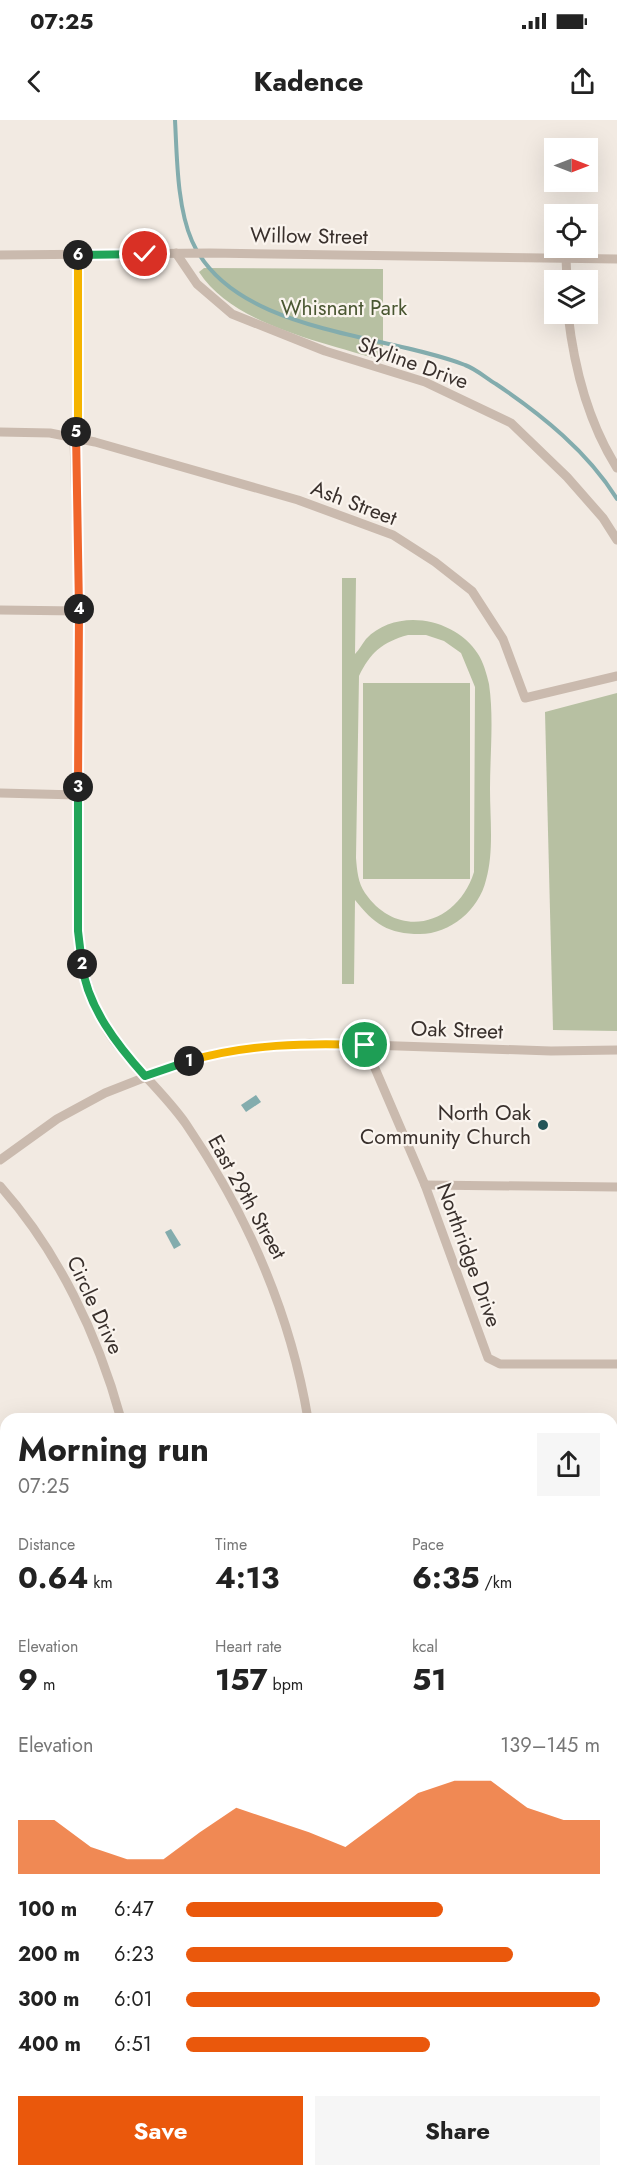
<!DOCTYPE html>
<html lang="en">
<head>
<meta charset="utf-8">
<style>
  :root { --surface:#fff; --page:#f6f6f6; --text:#222; --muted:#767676; --accent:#ea580c }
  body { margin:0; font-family:Jost,sans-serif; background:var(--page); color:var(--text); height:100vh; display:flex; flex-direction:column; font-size:22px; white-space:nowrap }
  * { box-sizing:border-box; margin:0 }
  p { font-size:20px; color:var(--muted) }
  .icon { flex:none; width:33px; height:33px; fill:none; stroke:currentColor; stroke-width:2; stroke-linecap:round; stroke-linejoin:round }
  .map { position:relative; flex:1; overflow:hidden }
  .sheet { position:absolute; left:0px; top:1293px; width:618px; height:764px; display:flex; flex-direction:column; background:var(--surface); border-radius:18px 18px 0 0; box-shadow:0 6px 24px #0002 }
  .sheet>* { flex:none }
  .needle { width:39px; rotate:90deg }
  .buttons { position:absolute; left:544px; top:18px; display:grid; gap:12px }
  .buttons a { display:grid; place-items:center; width:54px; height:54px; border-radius:0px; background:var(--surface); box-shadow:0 6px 24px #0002; font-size:30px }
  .pin { position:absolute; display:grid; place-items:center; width:51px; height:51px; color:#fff; margin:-26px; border:3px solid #fff; border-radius:50%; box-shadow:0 2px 6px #0007 }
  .km { position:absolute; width:30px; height:30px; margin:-15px; border-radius:50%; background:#222; color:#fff; font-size:16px; line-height:30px; text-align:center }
  .round { display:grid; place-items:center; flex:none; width:63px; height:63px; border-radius:0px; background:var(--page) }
  .headline { display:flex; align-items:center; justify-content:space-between; height:102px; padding:0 18px }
  h1 { font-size:33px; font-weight:700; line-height:45px }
  .stats { display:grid; grid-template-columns:repeat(3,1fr); gap:9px; height:102px; padding:6px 18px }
  .stats div { display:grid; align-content:center }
  .stats b { font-size:30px; font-weight:700 }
  .stats small { font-size:16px; font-weight:400 }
  .stats p { font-size:16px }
  .chart { height:168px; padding:12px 18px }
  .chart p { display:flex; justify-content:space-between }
  .chart svg { width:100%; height:108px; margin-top:6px; fill:var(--accent); opacity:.7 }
  .cta { display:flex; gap:12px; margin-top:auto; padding:12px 18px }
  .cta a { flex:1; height:69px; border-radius:0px; background:var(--accent); color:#fff; font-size:24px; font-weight:700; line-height:69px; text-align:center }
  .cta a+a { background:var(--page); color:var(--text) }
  ul { padding:0 18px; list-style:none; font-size:20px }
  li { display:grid; grid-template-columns:96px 72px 1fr; align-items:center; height:45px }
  li i { height:15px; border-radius:8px; background:var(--accent) }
  .status { display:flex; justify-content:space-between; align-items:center; height:42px; padding:0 30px; background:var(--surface); direction:ltr }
  .status svg { height:16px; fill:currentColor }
  header { display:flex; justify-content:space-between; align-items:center; height:78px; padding:0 18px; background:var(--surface); font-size:27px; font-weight:700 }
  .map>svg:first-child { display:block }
</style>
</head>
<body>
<div class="status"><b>07:25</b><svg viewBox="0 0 49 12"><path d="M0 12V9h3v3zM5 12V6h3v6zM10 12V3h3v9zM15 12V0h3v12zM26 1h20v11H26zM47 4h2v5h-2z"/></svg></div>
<header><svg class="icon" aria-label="back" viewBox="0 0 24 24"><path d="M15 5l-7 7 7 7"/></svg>Kadence<svg class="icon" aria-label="share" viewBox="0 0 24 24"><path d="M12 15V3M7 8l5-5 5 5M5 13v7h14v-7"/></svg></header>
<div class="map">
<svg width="617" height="2056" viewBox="0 0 617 2056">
  <rect width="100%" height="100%" fill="#f2eae2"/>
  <!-- green -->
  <g fill="#b7c0a2" fill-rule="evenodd">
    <path d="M204 148 383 149V241C325 222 234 206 199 152Z"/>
    <path d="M342 458H356L355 534C359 530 362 524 366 519 397 487 455 498 478 534 483 541 487 555 489 564 494 598 490 635 490 669 490 699 494 732 486 760 479 790 450 814 420 814 388 814 374 804 355 780L354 864H342ZM408 515H426L444 521 461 533 475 567 474 752C458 804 399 822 365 773 358 763 357 750 356 738L359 556C370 533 382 522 408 515Z"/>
    <rect x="363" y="563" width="107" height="196"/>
    <polygon points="617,573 617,911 553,910 545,592"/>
  </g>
  <!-- water -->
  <g fill="#83acad">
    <polygon points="256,975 261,982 246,992 241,985"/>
    <polygon points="171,1109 181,1125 174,1129 165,1112"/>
  </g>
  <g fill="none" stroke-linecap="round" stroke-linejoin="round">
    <!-- stream -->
    <path stroke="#83acad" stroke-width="4" d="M175 0C177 37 177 87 192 121 233 213 383 213 465 245 476 249 486 258 496 264 542 295 588 332 617 379"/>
    <!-- street -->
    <g stroke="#cabaae" stroke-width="9">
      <polyline points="176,133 197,164 232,194 325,231 425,262 511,303 567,357 603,398 617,420"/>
      <polyline points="0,135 210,133 617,139"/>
      <path d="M78 135V301L74 319 79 491 78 811C82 848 91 891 115 922 137 950 165 974 186 1004 247 1094 290 1191 308 1299"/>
      <polyline points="566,138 567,160"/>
      <path d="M568 194C574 247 588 302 617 348"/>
      <polyline points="0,312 50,313 95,322 298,380 393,415 435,442 472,471 503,519 525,578 617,556"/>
      <polyline points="0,490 79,491"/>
      <polyline points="0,673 78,675"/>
      <polyline points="365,925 425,1065 488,1238 500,1244 617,1244"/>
      <polyline points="0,1040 57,999 105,973 179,944 217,933 310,923 551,931 617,930"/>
      <polyline points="425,1065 617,1067"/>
      <path d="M0 1066C58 1131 98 1215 121 1299"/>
      <polyline points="0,1433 6,1433"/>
      <polyline points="612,1439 617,1439"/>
      <polyline points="0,1515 6,1515"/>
      <polyline points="0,1849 6,1849"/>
      <polyline points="0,2042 6,2042"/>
      <polyline points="612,2044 617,2044"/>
      <polyline points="204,2050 204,2056"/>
      <polyline points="463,2050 463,2056"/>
    </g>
    <!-- primary -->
    <g stroke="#7a675e" stroke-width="15">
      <polyline points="0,1454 6,1454"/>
      <polyline points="612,1460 617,1460"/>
      <polyline points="0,1479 6,1479"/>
      <polyline points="612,1483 617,1483"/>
    </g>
  </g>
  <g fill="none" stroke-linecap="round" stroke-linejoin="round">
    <!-- split-1 casing -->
    <g stroke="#fff" stroke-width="12">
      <path id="split-1" d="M189 941C245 924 307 923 365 925"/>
    </g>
    <!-- split-2 casing -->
    <g stroke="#fff" stroke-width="12">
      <path id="split-2" d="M82 844C87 887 118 926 145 956L189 941"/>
    </g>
    <!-- split-3 casing -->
    <g stroke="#fff" stroke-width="12">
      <polyline id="split-3" points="78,667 78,811 82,844"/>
    </g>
    <!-- split-4 casing -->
    <g stroke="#fff" stroke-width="12">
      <polyline id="split-4" points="78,667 79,489"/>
    </g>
    <!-- split-5 casing -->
    <g stroke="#fff" stroke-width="12">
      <polyline id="split-5" points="76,312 79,489"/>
    </g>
    <!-- split-6 casing -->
    <g stroke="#fff" stroke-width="12">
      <polyline id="split-6" points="76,312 78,301 78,135"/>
    </g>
    <!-- split-7 casing -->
    <g stroke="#fff" stroke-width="12">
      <polyline id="split-7" points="78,135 145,134"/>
    </g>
    <!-- split-1 -->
    <use href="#split-1" stroke="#f5b400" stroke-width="8"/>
    <!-- split-2 -->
    <use href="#split-2" stroke="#22a559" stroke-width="8"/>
    <!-- split-3 -->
    <use href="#split-3" stroke="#22a559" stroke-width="8"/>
    <!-- split-4 -->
    <use href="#split-4" stroke="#f0652b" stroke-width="8"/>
    <!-- split-5 -->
    <use href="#split-5" stroke="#f0652b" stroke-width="8"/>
    <!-- split-6 -->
    <use href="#split-6" stroke="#f5b400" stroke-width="8"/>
    <!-- split-7 -->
    <use href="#split-7" stroke="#22a559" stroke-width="8"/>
  </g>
  <!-- markers -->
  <circle fill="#245558" stroke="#faf4ee" stroke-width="2" cx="543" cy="1005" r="6"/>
  <g text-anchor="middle" stroke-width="4.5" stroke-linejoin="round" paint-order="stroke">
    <!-- street labels -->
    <g font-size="21" fill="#39302c" stroke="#faf4ee">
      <text transform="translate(309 116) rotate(1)" y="7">Willow Street</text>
      <text transform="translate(413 243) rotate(20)" y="7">Skyline Drive</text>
      <text transform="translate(354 383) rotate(21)" y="7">Ash Street</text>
      <text transform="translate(457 910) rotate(2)" y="7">Oak Street</text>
      <text transform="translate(247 1077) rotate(61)" y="7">East 29th Street</text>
      <text transform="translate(469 1135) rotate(70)" y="7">Northridge Drive</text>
      <text transform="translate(95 1185) rotate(65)" y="7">Circle Drive</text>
    </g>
    <!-- park labels -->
    <g font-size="21" fill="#495631" stroke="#faf4ee">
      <text x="344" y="195">Whisnant Park</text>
    </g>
    <!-- poi labels -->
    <g font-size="21" fill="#39302c" stroke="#faf4ee" text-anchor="end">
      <text x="531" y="1000">North Oak<tspan x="531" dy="24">Community Church</tspan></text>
    </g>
  </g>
</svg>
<div class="buttons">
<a><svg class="needle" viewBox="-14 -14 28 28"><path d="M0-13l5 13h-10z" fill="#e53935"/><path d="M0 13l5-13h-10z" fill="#767676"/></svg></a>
<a><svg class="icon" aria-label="locate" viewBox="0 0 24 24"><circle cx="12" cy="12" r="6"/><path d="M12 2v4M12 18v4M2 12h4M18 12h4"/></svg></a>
<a><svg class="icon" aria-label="layers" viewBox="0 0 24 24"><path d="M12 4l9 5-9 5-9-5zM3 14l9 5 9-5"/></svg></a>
</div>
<div class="pin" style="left:365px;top:925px;background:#1e9e55"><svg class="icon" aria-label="arrive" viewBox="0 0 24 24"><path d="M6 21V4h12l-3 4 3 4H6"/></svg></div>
<div class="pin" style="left:145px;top:134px;background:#d93025"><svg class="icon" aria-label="check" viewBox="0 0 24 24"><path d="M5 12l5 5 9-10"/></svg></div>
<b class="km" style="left:189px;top:941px">1</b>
<b class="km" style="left:82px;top:844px">2</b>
<b class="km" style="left:78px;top:667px">3</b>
<b class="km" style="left:79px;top:489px">4</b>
<b class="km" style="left:76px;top:312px">5</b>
<b class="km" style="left:78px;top:135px">6</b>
<section class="sheet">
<div class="headline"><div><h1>Morning run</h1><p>07:25</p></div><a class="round"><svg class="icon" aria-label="share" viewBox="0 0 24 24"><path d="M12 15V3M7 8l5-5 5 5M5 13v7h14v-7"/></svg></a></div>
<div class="stats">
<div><p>Distance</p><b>0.64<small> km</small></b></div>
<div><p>Time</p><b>4:13</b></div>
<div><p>Pace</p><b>6:35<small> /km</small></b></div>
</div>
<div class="stats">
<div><p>Elevation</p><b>9<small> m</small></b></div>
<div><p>Heart rate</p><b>157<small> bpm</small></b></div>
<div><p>kcal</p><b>51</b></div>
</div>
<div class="chart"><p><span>Elevation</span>139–145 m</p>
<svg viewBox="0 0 160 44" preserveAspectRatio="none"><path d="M0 44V22L10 22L20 33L30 38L40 38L50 27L60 17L70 22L80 27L90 33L100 22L110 11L120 6L130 6L140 17L150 22L160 22V44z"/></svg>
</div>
<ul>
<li><b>100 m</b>6:47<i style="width:62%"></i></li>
<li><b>200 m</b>6:23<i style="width:79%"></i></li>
<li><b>300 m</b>6:01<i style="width:100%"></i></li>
<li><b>400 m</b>6:51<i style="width:59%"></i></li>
</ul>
<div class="cta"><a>Save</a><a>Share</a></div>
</section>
</div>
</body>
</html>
